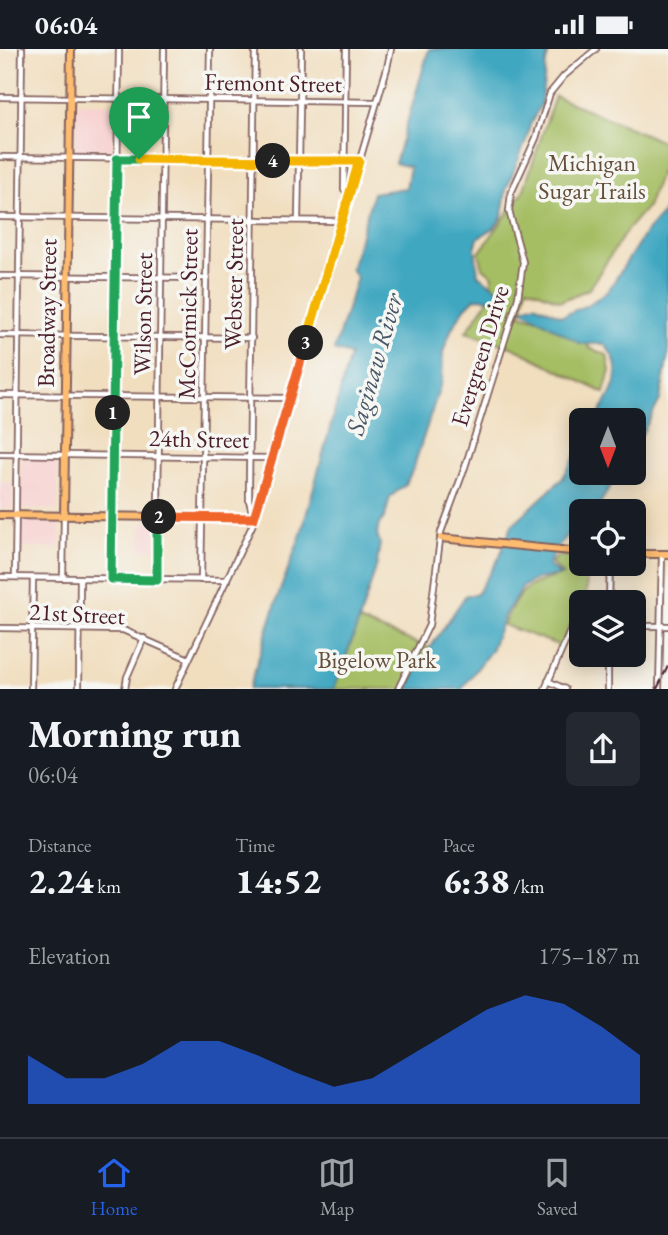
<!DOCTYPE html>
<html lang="en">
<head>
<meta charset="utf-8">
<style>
  :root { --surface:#171b24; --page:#242831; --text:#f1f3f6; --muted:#9ea1a6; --line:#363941; --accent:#2563eb }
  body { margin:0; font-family:"EB Garamond",serif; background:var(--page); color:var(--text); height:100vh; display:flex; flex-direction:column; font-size:26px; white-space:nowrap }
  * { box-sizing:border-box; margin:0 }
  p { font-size:23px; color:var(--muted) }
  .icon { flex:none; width:38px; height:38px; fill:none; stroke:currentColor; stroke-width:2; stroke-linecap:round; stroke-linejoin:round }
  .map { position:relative; height:640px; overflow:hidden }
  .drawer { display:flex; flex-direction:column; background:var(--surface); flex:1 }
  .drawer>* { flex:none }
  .needle { width:46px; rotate:180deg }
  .fabs { position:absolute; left:569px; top:359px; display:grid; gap:14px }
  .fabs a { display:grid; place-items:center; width:77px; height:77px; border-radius:10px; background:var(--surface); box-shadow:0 4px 18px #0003; font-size:35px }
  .pin { position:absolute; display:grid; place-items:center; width:60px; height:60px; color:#fff; margin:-72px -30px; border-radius:50% 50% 50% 0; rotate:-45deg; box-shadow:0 0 7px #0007 }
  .pin .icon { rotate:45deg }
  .km { position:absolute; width:35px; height:35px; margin:-18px; border-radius:50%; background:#222; color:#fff; font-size:19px; line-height:35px; text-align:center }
  .round { display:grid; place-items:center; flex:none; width:74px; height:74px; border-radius:10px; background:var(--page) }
  .summary { display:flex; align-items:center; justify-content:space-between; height:119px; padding:0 28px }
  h1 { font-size:38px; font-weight:800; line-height:52px }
  .stats { display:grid; grid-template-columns:repeat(3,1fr); gap:10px; height:119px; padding:7px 28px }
  .stats div { display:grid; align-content:center }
  .stats b { font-size:35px; font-weight:800 }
  .stats small { font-size:19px; font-weight:400 }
  .stats p { font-size:19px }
  .chart { height:196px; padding:14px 28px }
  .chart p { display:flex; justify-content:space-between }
  .chart svg { width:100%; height:126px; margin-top:7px; fill:var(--accent); opacity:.7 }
  .status { display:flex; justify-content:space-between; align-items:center; height:49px; padding:0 35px; background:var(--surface); direction:ltr }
  .status svg { height:19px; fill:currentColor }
  .menu { display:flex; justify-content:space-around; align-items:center; height:98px; border-top:2px solid var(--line); background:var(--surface); font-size:19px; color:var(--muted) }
  .menu a { display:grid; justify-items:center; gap:4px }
  .menu .on { color:var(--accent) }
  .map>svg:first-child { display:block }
</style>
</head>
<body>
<div class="status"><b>06:04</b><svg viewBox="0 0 49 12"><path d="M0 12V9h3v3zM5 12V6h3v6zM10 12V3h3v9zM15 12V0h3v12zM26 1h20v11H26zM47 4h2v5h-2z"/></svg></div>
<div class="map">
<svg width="668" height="640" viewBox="0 0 668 640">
  <rect width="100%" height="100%" fill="#f6f6f2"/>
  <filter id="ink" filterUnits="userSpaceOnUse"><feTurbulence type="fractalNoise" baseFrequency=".0143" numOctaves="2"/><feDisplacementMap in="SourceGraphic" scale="14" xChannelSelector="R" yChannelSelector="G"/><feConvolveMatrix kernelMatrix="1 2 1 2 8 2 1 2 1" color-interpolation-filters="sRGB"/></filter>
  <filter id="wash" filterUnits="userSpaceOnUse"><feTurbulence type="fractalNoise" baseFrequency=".00686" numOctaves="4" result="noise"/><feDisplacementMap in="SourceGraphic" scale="28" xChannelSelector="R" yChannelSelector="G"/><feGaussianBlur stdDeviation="1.57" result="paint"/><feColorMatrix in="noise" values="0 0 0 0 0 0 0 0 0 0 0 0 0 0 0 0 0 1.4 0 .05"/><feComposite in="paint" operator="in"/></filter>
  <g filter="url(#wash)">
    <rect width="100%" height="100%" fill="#f1debf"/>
    <!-- built -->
    <g fill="#f7d0cf">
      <polygon points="76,54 114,55 113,105 75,104"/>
      <polygon points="21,410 58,410 58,461 21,460"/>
      <polygon points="0,433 13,433 12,460 0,460"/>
      <polygon points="20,471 60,471 60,499 19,499"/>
      <polygon points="142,473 155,473 155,500 141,500"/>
    </g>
    <!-- green -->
    <g fill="#a5be64" stroke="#786e48" stroke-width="2">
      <polygon points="555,47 668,95 668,104 647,158 627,181 589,240 561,252 527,238 521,265 582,283 589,299 607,306 610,322 604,344 514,299 466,283 487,253 493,227 483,219 479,204 523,143"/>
      <path d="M559 506 581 509V514L586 515 587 517 586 553H581V566L575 569 561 597 503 576C518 542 526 534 563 526L551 514Z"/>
      <polygon points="359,572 430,599 407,640 334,640"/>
    </g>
    <!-- water -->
    <g fill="#40a7c1" stroke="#456376" stroke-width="2">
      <polygon points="429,0 550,0 546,14 541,55 530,76 527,89 506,141 502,168 494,179 478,189 475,199 478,226 504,244 500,250 475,249 465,259 452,279 443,303 442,331 413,420 405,436 390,448 385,468 379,475 377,486 380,494 377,515 359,572 334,640 249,640 278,547 301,485 350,306 334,301 357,229 351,220 373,144 406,139 410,118 395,114"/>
      <path d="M668 142V306L660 351 634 400V371H596C611 344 629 322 604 295H581L522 260 535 255 562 267 588 256 608 242 645 184 664 163Z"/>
      <path d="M581 398V424H619L595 462H581V477C564 483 556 501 548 516L561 526 536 530 523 538 505 565 491 601 462 640H407L430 599 466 546H476L499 509 512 476 562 430Z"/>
    </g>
  </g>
  <g filter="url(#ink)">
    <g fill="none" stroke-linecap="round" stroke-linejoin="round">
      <!-- minor casing -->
      <g stroke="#84625f" stroke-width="8">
        <g id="minor">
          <polyline points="346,0 344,140 349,146"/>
          <polyline points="0,48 377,53"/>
          <polyline points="0,108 359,112"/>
          <polyline points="0,168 341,172"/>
          <polyline points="298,171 301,0"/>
          <polyline points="0,227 207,229"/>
          <polyline points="0,286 252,289"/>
          <polyline points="0,346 289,349"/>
          <polyline points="0,405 271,409"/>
          <polyline points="253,468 249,451 249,435 255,0"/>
          <polyline points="0,528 227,531"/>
          <polyline points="15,528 22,0"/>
          <polyline points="63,529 64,467"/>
          <polyline points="111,530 119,0"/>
          <polyline points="157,531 164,0"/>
          <polyline points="201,531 210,0"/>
          <polyline points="609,553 610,514"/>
          <polyline points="634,577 668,577"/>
          <polyline points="0,579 123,581 189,610"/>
          <polyline points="548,632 565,640"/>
          <polyline points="31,640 33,529"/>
          <polyline points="79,640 80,530"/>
          <polyline points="125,640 127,628 144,589"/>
          <polyline points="175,640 252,477 387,19 391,0"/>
          <polyline points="398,640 429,576 441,483 465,418 518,249 523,213 509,162 511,144 536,89 550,44 564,27 596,0"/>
          <polyline points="545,640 574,573 581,568"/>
          <polyline points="608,640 608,606"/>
          <polyline points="659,640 662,505"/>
        </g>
      </g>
      <!-- major casing -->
      <g stroke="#84625f" stroke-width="10">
        <g id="major">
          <polyline points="0,466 254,469"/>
          <polyline points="64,467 71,0"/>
          <polyline points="441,489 581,503"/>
          <polyline points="634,505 668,505"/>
        </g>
      </g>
      <!-- minor -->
      <use href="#minor" stroke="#fff" stroke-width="4.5"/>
      <!-- major -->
      <use href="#major" stroke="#febc70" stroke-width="6"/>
      <!-- rail -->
      <polyline stroke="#4a1f2b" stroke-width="2" stroke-dasharray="10 5" stroke-linecap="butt" points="657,640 668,617"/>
    </g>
  </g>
  <g fill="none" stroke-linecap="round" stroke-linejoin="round" filter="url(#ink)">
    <!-- split-1 casing -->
    <g stroke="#fff" stroke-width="14">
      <polyline id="split-1" points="113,364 117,110 139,110"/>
    </g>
    <!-- split-2 casing -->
    <g stroke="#fff" stroke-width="14">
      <polyline id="split-2" points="113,364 111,530 157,531 157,468 159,468"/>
    </g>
    <!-- split-3 casing -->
    <g stroke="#fff" stroke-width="14">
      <polyline id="split-3" points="159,468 254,469 306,294"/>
    </g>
    <!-- split-4 casing -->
    <g stroke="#fff" stroke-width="14">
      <polyline id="split-4" points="273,112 359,112 306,294"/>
    </g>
    <!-- split-5 casing -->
    <g stroke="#fff" stroke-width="14">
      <polyline id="split-5" points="139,110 273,112"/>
    </g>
    <!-- split-1 -->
    <use href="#split-1" stroke="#22a559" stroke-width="9"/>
    <!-- split-2 -->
    <use href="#split-2" stroke="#22a559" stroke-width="9"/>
    <!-- split-3 -->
    <use href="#split-3" stroke="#f0652b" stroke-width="9"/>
    <!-- split-4 -->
    <use href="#split-4" stroke="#f5b400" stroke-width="9"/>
    <!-- split-5 -->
    <use href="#split-5" stroke="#f5b400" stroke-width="9"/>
  </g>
  <g text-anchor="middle" stroke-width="7" stroke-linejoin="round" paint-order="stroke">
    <!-- street labels -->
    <g font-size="24" fill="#4a1f2b" stroke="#f6f6f2">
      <text transform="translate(273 34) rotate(1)" y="8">Fremont Street</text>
      <text transform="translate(234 235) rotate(-89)" y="8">Webster Street</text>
      <text transform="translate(47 264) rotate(-89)" y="8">Broadway Street</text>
      <text transform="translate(143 265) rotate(-89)" y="8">Wilson Street</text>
      <text transform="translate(188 265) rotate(-89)" y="8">McCormick Street</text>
      <text transform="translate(480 307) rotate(-73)" y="8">Evergreen Drive</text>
      <text transform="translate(199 390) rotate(1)" y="8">24th Street</text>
      <text transform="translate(77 565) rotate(3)" y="8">21st Street</text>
    </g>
    <!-- park labels -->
    <g font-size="24" fill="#654f3c" stroke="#f6f6f2">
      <text x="592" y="122">Michigan<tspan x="592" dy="28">Sugar Trails</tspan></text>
      <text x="377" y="619">Bigelow Park</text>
    </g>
    <!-- water labels -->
    <g font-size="26" font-style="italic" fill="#465567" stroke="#f6f6f2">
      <text transform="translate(374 315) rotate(-74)" y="9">Saginaw River</text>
    </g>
  </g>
</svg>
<div class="fabs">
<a><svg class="needle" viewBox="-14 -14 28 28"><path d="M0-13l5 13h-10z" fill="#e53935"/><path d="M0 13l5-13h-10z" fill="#9ea1a6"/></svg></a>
<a><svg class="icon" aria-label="locate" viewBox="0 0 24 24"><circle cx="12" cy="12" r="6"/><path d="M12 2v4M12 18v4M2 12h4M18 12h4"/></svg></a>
<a><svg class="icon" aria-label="layers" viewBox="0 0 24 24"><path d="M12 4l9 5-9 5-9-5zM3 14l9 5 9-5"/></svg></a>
</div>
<div class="pin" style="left:139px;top:110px;background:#1e9e55"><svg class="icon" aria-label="arrive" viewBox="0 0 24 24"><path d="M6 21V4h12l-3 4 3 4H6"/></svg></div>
<b class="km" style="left:113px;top:364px">1</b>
<b class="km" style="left:159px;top:468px">2</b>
<b class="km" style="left:306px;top:294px">3</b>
<b class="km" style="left:273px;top:112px">4</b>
</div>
<section class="drawer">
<div class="summary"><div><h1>Morning run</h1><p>06:04</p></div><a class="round"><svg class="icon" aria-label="share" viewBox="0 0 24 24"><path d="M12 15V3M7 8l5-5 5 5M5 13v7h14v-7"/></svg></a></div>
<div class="stats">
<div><p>Distance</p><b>2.24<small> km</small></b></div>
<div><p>Time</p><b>14:52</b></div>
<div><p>Pace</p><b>6:38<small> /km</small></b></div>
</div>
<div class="chart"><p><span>Elevation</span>175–187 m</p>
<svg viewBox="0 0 160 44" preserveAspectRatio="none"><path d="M0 44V27L10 35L20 35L30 30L40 22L50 22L60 27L70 33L80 38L90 35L100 27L110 19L120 11L130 6L140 9L150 17L160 27V44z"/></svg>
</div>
</section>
<nav class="menu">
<a class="on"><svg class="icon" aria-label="home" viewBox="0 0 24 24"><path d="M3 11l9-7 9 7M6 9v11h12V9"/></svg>Home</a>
<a><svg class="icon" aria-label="map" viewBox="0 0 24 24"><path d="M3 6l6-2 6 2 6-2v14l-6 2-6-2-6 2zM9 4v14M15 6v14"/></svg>Map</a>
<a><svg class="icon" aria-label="saved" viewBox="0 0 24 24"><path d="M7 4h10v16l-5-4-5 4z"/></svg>Saved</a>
</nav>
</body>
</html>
